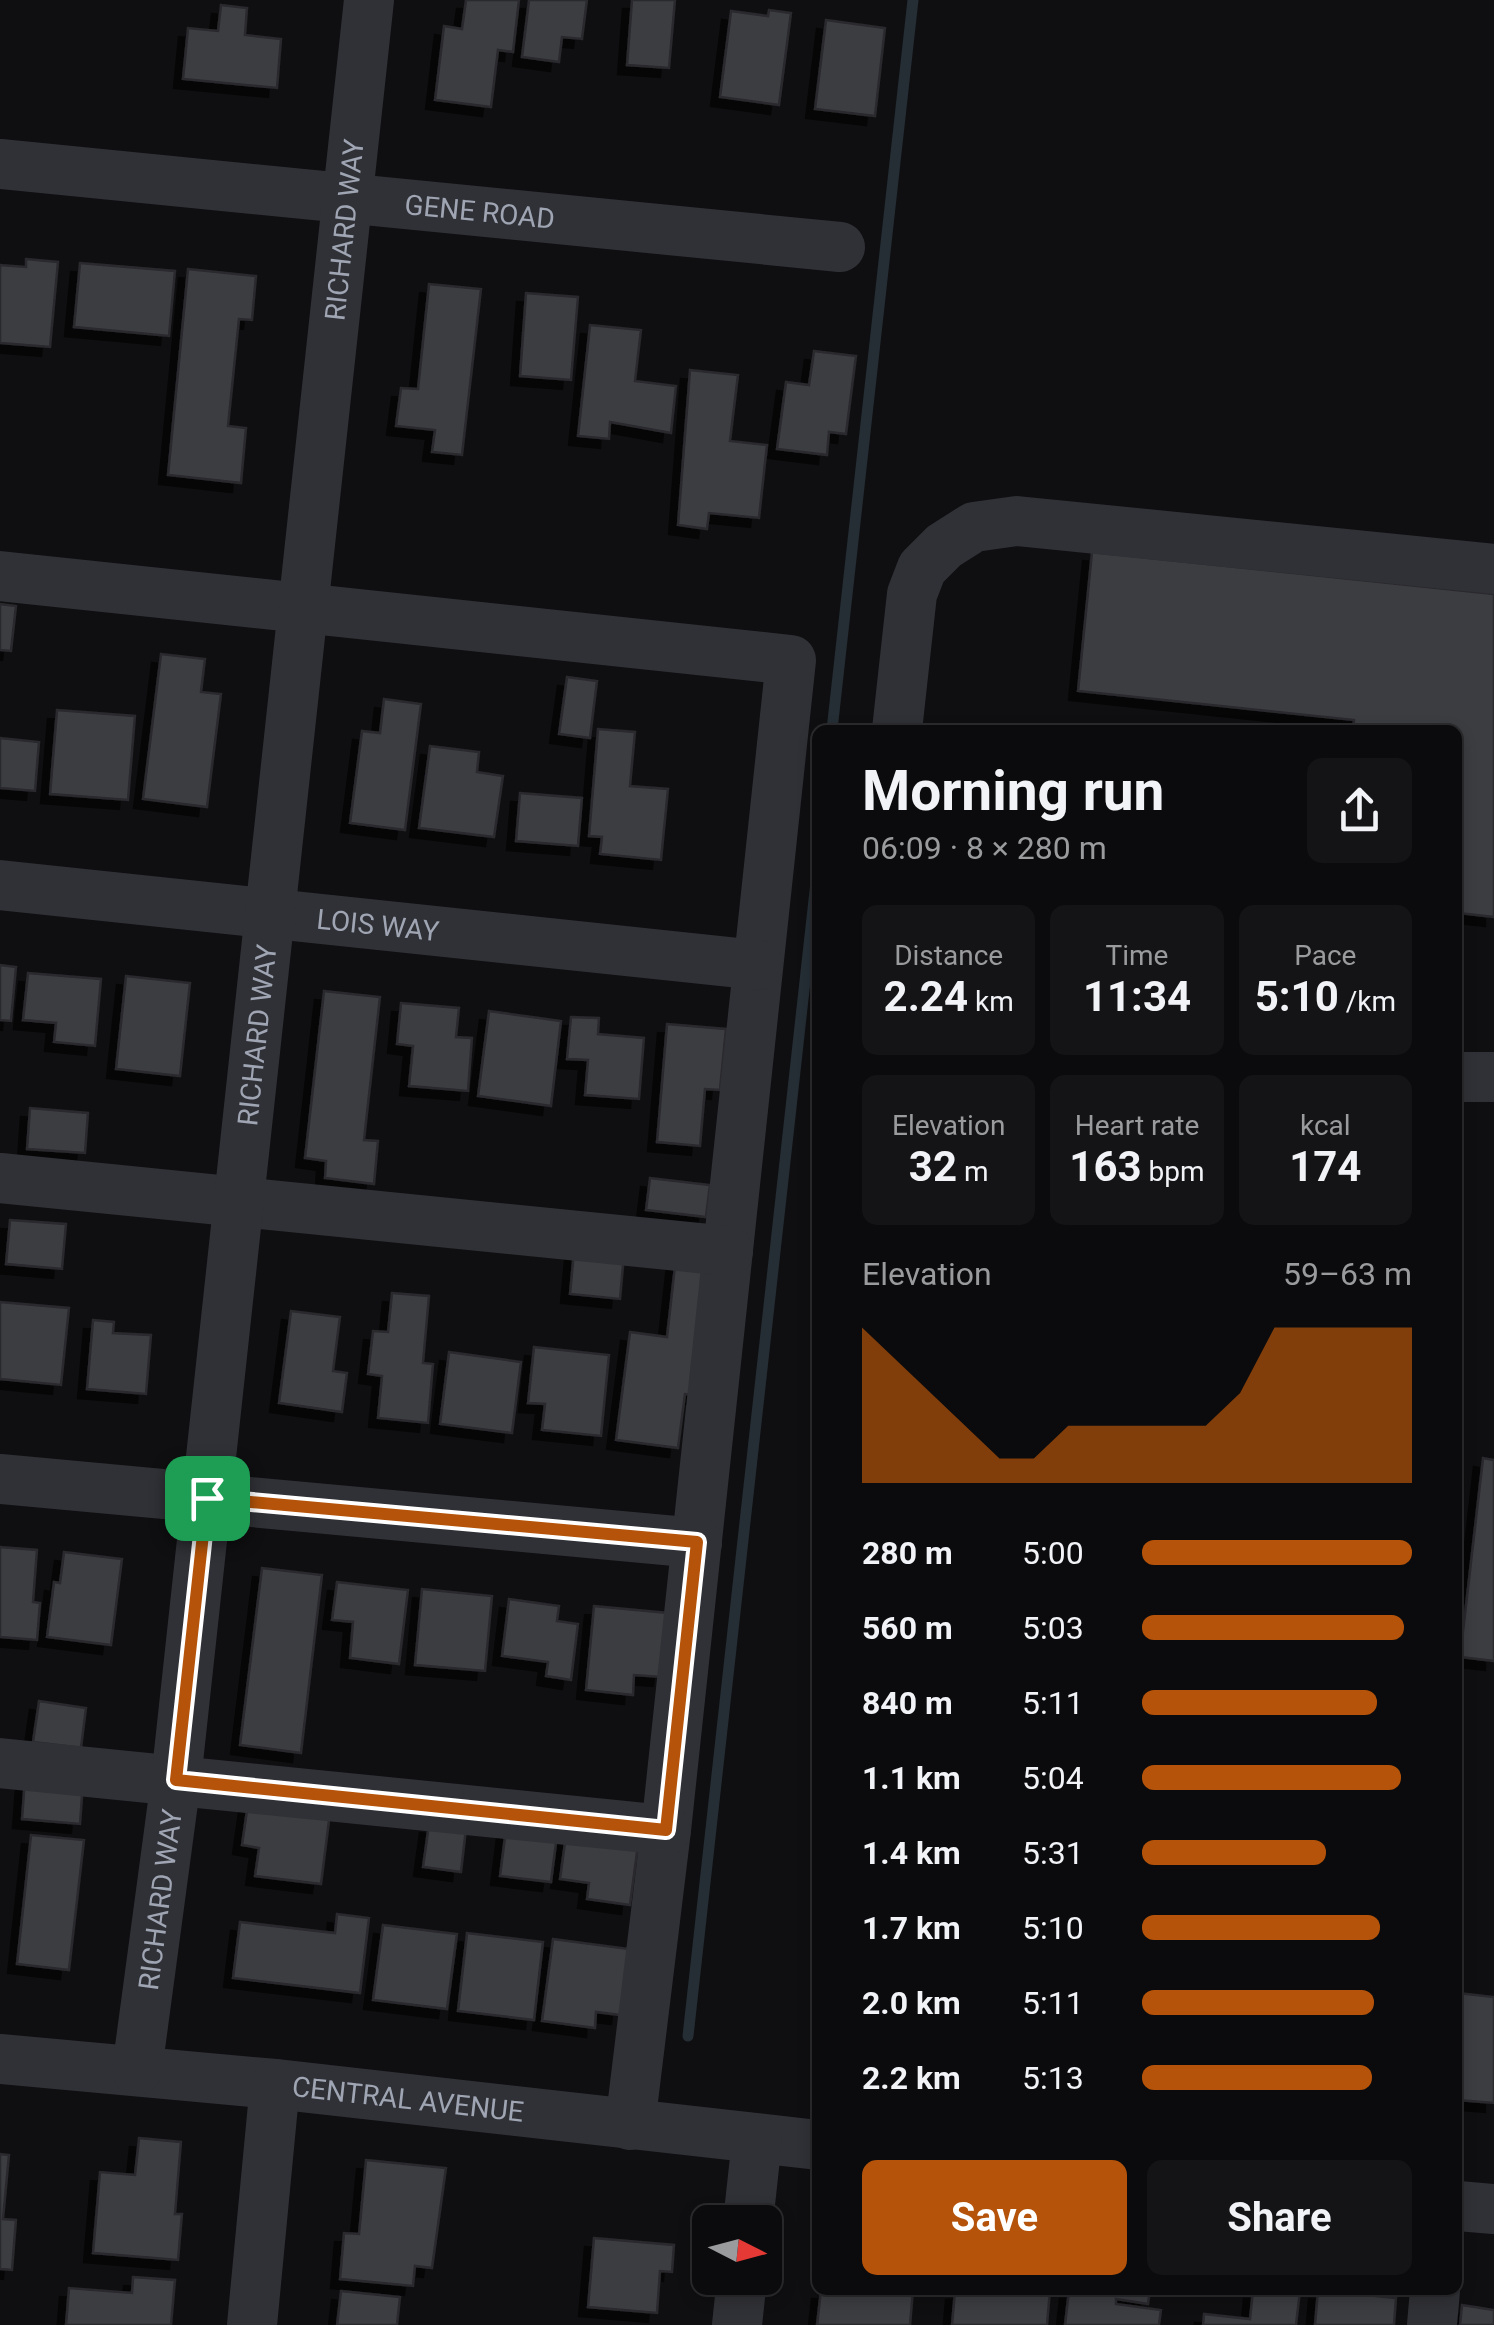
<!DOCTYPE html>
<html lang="en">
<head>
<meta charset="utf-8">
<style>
  :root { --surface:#0b0b0d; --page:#141416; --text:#f1f3f6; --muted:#9a9b9d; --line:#2b2b2e; --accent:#b45309 }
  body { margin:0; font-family:Roboto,sans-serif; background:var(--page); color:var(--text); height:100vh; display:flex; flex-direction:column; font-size:38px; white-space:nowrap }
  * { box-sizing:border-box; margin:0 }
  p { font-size:32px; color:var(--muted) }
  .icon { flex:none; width:55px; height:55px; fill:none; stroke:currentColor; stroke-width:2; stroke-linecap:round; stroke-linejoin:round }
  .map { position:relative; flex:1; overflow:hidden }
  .side { position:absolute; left:812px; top:725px; width:650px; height:1570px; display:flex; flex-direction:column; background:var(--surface); border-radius:15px; box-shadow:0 5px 15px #0003,0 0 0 2px var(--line) }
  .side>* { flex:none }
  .needle { width:65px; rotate:96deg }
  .fabs { position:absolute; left:692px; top:2205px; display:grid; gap:20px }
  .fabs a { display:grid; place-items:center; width:90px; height:90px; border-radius:15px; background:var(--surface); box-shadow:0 5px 15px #0003,0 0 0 2px var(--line); font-size:50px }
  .pin { position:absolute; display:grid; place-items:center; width:85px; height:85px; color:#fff; margin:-42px; border-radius:20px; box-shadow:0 5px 15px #0006 }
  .round { display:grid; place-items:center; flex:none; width:105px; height:105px; border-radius:15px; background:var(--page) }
  .headline { display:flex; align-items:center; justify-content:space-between; height:170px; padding:0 50px }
  h1 { font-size:55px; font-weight:700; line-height:75px }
  .stats { display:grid; grid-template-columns:repeat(3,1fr); gap:15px; height:170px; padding:10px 50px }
  .stats div { display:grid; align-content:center; border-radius:15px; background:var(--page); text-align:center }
  .stats b { font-size:42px; font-weight:700 }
  .stats small { font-size:28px; font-weight:400 }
  .stats p { font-size:28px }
  .chart { height:280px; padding:20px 50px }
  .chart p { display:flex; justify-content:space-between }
  .chart svg { width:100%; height:180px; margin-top:10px; fill:var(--accent); opacity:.7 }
  .button { display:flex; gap:20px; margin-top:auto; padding:20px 50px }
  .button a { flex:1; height:115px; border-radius:15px; background:var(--accent); color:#fff; font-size:40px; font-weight:700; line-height:115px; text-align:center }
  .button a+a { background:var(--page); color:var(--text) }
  ul { padding:0 50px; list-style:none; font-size:32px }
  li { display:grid; grid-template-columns:160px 120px 1fr; align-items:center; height:75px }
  li i { height:25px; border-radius:12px; background:var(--accent) }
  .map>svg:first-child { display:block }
</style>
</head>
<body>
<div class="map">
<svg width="1494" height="2325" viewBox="0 0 1494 2325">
  <defs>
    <filter id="shadow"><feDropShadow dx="-9" dy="9" stdDeviation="0" flood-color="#0009"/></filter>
  </defs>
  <rect width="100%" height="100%" fill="#0f0f11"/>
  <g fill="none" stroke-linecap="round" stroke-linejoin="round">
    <!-- stream -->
    <g stroke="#252e35" stroke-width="11">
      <polyline points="832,730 913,0"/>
      <polyline points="688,2036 818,864"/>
    </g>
  </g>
  <!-- building -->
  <g fill="#3b3c41" stroke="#29292d" stroke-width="2.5" filter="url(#shadow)">
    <polygon points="466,0 519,0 513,52 498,50 491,107 435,100 444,26 462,29"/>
    <polygon points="529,0 587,0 582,39 562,37 559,62 522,57"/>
    <polygon points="632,0 675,0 669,68 627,65"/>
    <polygon points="221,5 247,8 245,35 281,39 277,88 183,79 188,28 218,31"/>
    <polygon points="769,10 791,13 779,105 720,97 731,11 768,16"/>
    <polygon points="826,20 885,28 875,116 815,109"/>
    <polygon points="26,259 58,262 50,347 0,343 0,265 26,267"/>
    <polygon points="80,263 175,271 169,336 74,327"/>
    <polygon points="188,269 256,276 252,320 239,319 228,426 246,428 241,483 168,475"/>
    <polygon points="429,284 481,289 462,455 432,452 435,430 396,426 401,388 418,389"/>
    <polygon points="526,293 578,297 571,380 520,376"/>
    <polygon points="590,325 641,330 635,381 676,386 671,433 610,422 609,439 578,436"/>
    <polygon points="814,351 856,356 846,434 829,432 827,455 777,449 786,382 809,385"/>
    <polygon points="690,370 738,375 730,441 767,445 759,518 709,513 707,529 678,525"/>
    <polygon points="1092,552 1494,594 1494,917 1458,913 1458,730 1353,730 1354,720 1078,691"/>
    <polygon points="0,604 16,606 11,651 0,650"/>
    <polygon points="161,654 205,659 201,692 221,694 207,807 143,799"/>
    <polygon points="567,677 597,681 590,738 559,734"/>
    <polygon points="384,699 421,704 405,830 350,823 362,731 380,733"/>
    <polygon points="57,710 135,716 128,800 50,794"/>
    <polygon points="598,729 635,732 630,786 668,789 661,860 600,854 602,837 589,836"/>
    <polygon points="0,738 39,742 35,791 0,788"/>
    <polygon points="430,746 479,752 477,772 503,776 494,837 419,828"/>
    <polygon points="520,793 582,798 578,846 516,841"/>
    <polygon points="0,965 16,967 11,1021 0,1020"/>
    <polygon points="28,973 101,979 95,1046 54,1042 56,1023 23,1020"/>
    <polygon points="126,976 190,983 180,1076 116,1069"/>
    <polygon points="324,991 380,997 364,1140 378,1141 374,1184 325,1178 326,1161 305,1158"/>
    <polygon points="401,1003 459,1008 456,1037 472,1038 468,1091 409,1086 413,1046 397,1044"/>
    <polygon points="489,1011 561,1021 551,1106 478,1096"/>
    <polygon points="571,1017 599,1018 598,1034 644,1038 639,1099 585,1095 588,1060 567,1059"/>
    <polygon points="667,1024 726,1029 720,1090 705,1089 700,1146 657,1142"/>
    <polygon points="30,1108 88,1113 85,1153 27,1149"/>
    <polygon points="650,1178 710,1185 706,1217 646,1210"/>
    <polygon points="10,1220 66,1224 62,1269 6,1264"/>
    <polygon points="574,1251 624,1255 620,1299 570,1294"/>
    <polygon points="676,1257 711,1261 695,1395 685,1394 678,1448 616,1440 630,1332 667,1337"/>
    <polygon points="392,1293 429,1296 423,1363 433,1364 428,1423 378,1418 382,1376 368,1374 373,1331 388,1332"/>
    <polygon points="0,1302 69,1308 61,1385 0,1379"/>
    <polygon points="291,1311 340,1317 333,1371 347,1373 342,1412 279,1403"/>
    <polygon points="93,1320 114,1322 113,1333 151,1335 146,1394 87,1389"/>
    <polygon points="534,1347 609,1355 601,1436 542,1430 545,1404 528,1403"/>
    <polygon points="449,1352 521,1362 512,1433 440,1424"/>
    <polygon points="1483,1458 1494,1460 1494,1661 1460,1657"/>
    <polygon points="0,1547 37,1550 33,1602 40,1603 37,1640 0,1637"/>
    <polygon points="64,1552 122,1559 111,1645 47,1637 54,1582 60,1583"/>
    <polygon points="262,1568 322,1575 301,1753 240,1745"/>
    <polygon points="337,1582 408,1590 399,1664 350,1658 353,1622 332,1620"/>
    <polygon points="422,1589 492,1596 485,1671 415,1665"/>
    <polygon points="509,1599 559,1606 557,1621 578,1624 571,1680 546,1676 548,1662 502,1656"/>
    <polygon points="594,1606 668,1613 662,1677 634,1675 633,1695 586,1690"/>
    <polygon points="39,1701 86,1708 81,1748 33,1742"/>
    <polygon points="25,1778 83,1783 80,1824 22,1819"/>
    <polygon points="248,1803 330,1813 321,1884 255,1876 259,1848 242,1845"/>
    <polygon points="429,1824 466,1829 461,1872 423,1867"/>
    <polygon points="506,1829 557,1835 551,1882 500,1876"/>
    <polygon points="31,1835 84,1840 69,1970 17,1964"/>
    <polygon points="566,1835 638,1845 630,1905 587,1899 589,1883 560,1879"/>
    <polygon points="337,1914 369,1918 360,1993 233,1978 240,1922 335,1933"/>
    <polygon points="383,1925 457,1934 447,2009 373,2000"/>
    <polygon points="467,1933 543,1942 534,2020 458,2011"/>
    <polygon points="553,1939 629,1949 620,2015 596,2012 595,2028 542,2021"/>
    <polygon points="1458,1993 1494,1997 1494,2103 1458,2100"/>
    <polygon points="139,2138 181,2142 175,2214 182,2214 178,2260 93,2253 100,2172 135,2175"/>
    <polygon points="0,2154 9,2155 3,2219 16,2220 12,2270 0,2269"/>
    <polygon points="366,2160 446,2168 432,2268 415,2266 413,2286 340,2279 344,2233 359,2234"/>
    <polygon points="594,2238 674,2245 672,2272 660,2271 657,2313 588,2307"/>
    <polygon points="133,2277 175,2280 171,2325 66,2325 69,2288 132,2293"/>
    <polygon points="821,2290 913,2290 910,2325 817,2325"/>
    <polygon points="974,2290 1050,2290 1047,2325 952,2325 955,2291"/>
    <polygon points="1069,2290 1150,2290 1148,2304 1116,2299 1116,2304 1161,2310 1159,2325 1065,2325"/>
    <polygon points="1253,2290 1300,2291 1296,2325 1203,2325 1204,2314 1250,2319"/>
    <polygon points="1318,2290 1396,2298 1394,2325 1315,2325"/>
    <polygon points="341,2291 400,2297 397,2325 337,2325"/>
    <polygon points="1462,2305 1494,2310 1494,2325 1460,2325"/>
  </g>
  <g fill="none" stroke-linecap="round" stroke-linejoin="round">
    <!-- minor -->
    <g stroke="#303136" stroke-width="50">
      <path id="s1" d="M0 164 840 247"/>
      <polyline points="0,576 791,660 666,1830 630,2125"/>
      <polyline points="897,730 912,594 922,568 944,546 974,527 1017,521 1494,569"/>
      <path id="s2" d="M0 885 758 965"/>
      <polyline points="1458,1077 1494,1077"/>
      <polyline points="0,1178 728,1251"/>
      <polyline points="0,1479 697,1543"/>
      <polyline points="0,1763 666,1830"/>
      <path id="s3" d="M0 2059 275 2084 818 2145"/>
      <path id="s4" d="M137 2070 176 1780 369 0"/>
      <polyline points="1458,2206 1494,2209"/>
      <polyline points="748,2222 757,2140"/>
      <polyline points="252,2325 275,2084"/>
      <polyline points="737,2325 742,2278"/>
      <polyline points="1432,2325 1435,2290"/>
    </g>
  </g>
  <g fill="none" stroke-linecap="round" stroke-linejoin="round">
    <!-- route casing -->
    <g stroke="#fff" stroke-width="20">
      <polygon id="route" points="207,1498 697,1542 666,1830 176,1780"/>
    </g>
    <!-- route -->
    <use href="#route" stroke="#b45309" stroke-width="12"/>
  </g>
  <g text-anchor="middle" stroke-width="9" stroke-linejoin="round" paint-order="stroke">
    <!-- street labels -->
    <g font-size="28" fill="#9fa5b3" stroke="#0a0a0c">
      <text dy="10" stroke="none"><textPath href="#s1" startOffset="482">GENE ROAD</textPath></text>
      <text dy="10" stroke="none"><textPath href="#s4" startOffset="1852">RICHARD WAY</textPath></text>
      <text dy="10" stroke="none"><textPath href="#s2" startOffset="380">LOIS WAY</textPath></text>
      <text dy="10" stroke="none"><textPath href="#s4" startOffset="1042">RICHARD WAY</textPath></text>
      <text dy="10" stroke="none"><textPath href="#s4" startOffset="172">RICHARD WAY</textPath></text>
      <text dy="10" stroke="none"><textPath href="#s3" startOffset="410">CENTRAL AVENUE</textPath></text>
    </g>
  </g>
</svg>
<div class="fabs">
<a><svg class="needle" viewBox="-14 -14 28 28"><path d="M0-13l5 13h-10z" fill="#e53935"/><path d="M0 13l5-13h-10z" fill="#9a9b9d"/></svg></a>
</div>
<div class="pin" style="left:207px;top:1498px;background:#1e9e55"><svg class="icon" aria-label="arrive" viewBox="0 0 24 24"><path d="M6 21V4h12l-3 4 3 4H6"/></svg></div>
<section class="side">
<div class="headline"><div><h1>Morning run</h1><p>06:09 · 8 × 280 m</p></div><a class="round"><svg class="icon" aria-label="share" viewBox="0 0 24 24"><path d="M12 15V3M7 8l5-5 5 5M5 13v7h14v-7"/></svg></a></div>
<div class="stats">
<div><p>Distance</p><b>2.24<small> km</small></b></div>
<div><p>Time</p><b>11:34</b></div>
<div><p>Pace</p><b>5:10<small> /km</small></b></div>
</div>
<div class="stats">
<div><p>Elevation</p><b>32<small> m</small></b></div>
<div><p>Heart rate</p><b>163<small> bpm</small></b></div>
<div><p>kcal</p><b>174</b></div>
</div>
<div class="chart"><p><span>Elevation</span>59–63 m</p>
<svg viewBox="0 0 160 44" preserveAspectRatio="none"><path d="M0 44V6L10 14L20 22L30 30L40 38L50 38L60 30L70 30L80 30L90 30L100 30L110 22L120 6L130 6L140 6L150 6L160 6V44z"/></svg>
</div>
<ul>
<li><b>280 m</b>5:00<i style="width:100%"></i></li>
<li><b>560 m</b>5:03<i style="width:97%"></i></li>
<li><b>840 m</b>5:11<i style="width:87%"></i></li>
<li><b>1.1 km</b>5:04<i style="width:96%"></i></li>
<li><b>1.4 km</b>5:31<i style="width:68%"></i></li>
<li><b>1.7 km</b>5:10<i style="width:88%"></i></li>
<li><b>2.0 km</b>5:11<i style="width:86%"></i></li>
<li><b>2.2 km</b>5:13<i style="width:85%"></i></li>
</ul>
<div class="button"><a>Save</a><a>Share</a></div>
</section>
</div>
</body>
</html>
